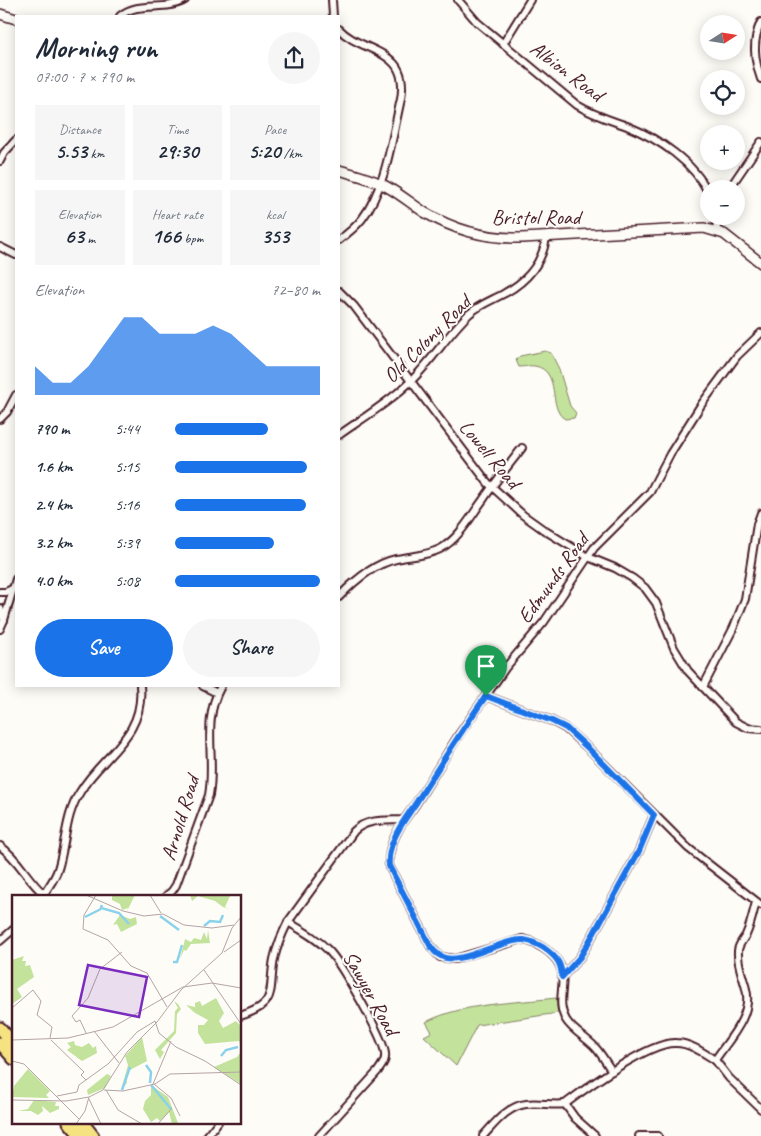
<!DOCTYPE html>
<html lang="en">
<head>
<meta charset="utf-8">
<style>
  :root { --surface:#fff; --page:#f6f6f7; --text:#1f2937; --muted:#747a83; --accent:#1a73e8 }
  body { margin:0; font-family:Caveat,sans-serif; background:var(--page); color:var(--text); height:100vh; display:flex; flex-direction:column; font-size:19px; white-space:nowrap }
  * { box-sizing:border-box; margin:0 }
  p { font-size:16px; color:var(--muted) }
  .icon { flex:none; width:28px; height:28px; fill:none; stroke:currentColor; stroke-width:2; stroke-linecap:round; stroke-linejoin:round }
  .map { position:relative; flex:1; overflow:hidden }
  .panel { position:absolute; left:15px; top:15px; width:325px; height:672px; display:flex; flex-direction:column; background:var(--surface); border-radius:0px; box-shadow:0 2px 12px #0003 }
  .panel>* { flex:none }
  .needle { width:32px; rotate:78deg }
  .buttons { position:absolute; left:700px; top:15px; display:grid; gap:10px }
  .buttons a { display:grid; place-items:center; width:45px; height:45px; border-radius:50%; background:var(--surface); box-shadow:0 2px 12px #0003; font-size:25px }
  .pin { position:absolute; display:grid; place-items:center; width:42px; height:42px; color:#fff; margin:-51px -21px; border-radius:50% 50% 50% 0; rotate:-45deg; box-shadow:0 0 5px #0007 }
  .pin .icon { rotate:45deg }
  .round { display:grid; place-items:center; flex:none; width:52px; height:52px; border-radius:26px; background:var(--page) }
  .head { display:flex; align-items:center; justify-content:space-between; height:85px; padding:0 20px }
  h1 { font-size:28px; font-weight:700; line-height:38px }
  .metrics { display:grid; grid-template-columns:repeat(3,1fr); gap:8px; height:85px; padding:5px 20px }
  .metrics div { display:grid; align-content:center; border-radius:0px; background:var(--page); text-align:center }
  .metrics b { font-size:21px; font-weight:700 }
  .metrics small { font-size:14px; font-weight:400 }
  .metrics p { font-size:14px }
  .chart { height:140px; padding:10px 20px }
  .chart p { display:flex; justify-content:space-between }
  .chart svg { width:100%; height:90px; margin-top:5px; fill:var(--accent); opacity:.7 }
  .cta { display:flex; gap:10px; margin-top:auto; padding:10px 20px }
  .cta a { flex:1; height:58px; border-radius:30px; background:var(--accent); color:#fff; font-size:20px; font-weight:700; line-height:58px; text-align:center }
  .cta a+a { background:var(--page); color:var(--text) }
  ul { padding:0 20px; list-style:none; font-size:16px }
  li { display:grid; grid-template-columns:80px 60px 1fr; align-items:center; height:38px }
  li i { height:12px; border-radius:6px; background:var(--accent) }
  .map>svg:first-child { display:block }
</style>
</head>
<body>
<div class="map">
<svg width="761" height="1136" viewBox="0 0 761 1136">
  <rect width="100%" height="100%" fill="#fdfcf7"/>
  <filter id="ink" filterUnits="userSpaceOnUse"><feTurbulence type="fractalNoise" baseFrequency=".02" numOctaves="2"/><feDisplacementMap in="SourceGraphic" scale="10" xChannelSelector="R" yChannelSelector="G"/><feConvolveMatrix kernelMatrix="1 2 1 2 8 2 1 2 1" color-interpolation-filters="sRGB"/></filter>
  <g filter="url(#ink)">
    <!-- green -->
    <g fill="#c3e39c" stroke="#868164">
      <path d="M545 351 551 353 559 369 570 406 576 413 574 418 565 419C547 409 562 371 535 366 530 365 525 367 519 367L516 360 520 356Z"/>
      <path d="M556 998 558 1013 477 1025 456 1066 424 1036 432 1032 426 1022C463 1003 514 1003 556 998Z"/>
    </g>
    <g fill="none" stroke-linecap="round" stroke-linejoin="round">
      <!-- minor casing -->
      <g stroke="#4a1f2b" stroke-width="10">
        <g id="minor">
          <polyline points="332,0 333,16"/>
          <path d="M458 0 477 22 577 105C593 115 610 120 627 126 659 139 694 162 709 194"/>
          <path d="M120 16C139 0 165 12 185 0"/>
          <path d="M761 22C752 41 754 59 761 79"/>
          <path d="M339 29C362 54 410 47 401 99 392 137 386 188 362 219 355 228 347 234 339 240"/>
          <polyline points="503,44 530,0"/>
          <polyline points="0,161 4,153 16,140"/>
          <polyline points="729,189 761,142"/>
          <polyline points="716,216 717,231"/>
          <polyline points="0,247 16,255"/>
          <polyline points="339,291 354,306 488,483 523,515 544,530 588,557 615,568 632,578 645,588 656,603 674,648 688,671 736,722 748,728 761,729"/>
          <polyline points="0,419 7,412 16,395"/>
          <path d="M339 435C363 418 391 401 412 380 433 359 448 334 469 314 480 304 493 300 505 293 527 281 543 262 546 237"/>
          <polyline points="0,592 6,592 14,588"/>
          <path d="M339 597C354 581 374 564 396 559 411 556 426 556 440 549 459 539 471 516 483 500 495 482 509 465 522 448"/>
          <polyline points="0,608 4,620 0,629"/>
          <polyline points="4,620 16,579"/>
          <polyline points="203,686 217,693"/>
          <polyline points="703,687 733,629 745,599 757,524 761,513"/>
          <polyline points="486,696 552,721 565,728 589,749 688,848 761,905"/>
          <path d="M404 820C395 835 388 848 389 866L431 947 440 957 455 959 522 939C532 941 541 946 549 952 576 974 552 996 566 1020 572 1030 585 1037 594 1046 601 1053 606 1063 612 1071"/>
          <path d="M0 846C19 859 27 880 44 894"/>
          <path d="M43 896C48 887 55 879 58 869 66 844 65 815 80 792 102 755 145 737 140 686"/>
          <path d="M166 896 172 891 176 885 209 795C216 757 201 722 221 686"/>
          <path d="M756 902C753 913 751 924 746 935 743 940 738 945 738 951 737 965 743 976 746 989 753 1015 729 1039 715 1060L729 1078 761 1109"/>
          <path d="M288 922C303 931 318 939 329 951 341 964 384 1038 385 1054 386 1061 382 1065 378 1071L319 1136"/>
          <polyline points="0,941 14,929"/>
          <polyline points="562,977 580,957 594,933 639,851 654,815"/>
          <path d="M240 1016C279 1004 268 991 274 959 277 946 282 934 288 922L354 831C367 818 387 821 404 820L415 805 460 733 506 667 544 622 594 548 650 492 670 454 701 405 737 356 761 333"/>
          <polyline points="207,1136 218,1122"/>
          <path d="M483 1136C495 1123 508 1106 526 1104 539 1102 552 1106 565 1104"/>
          <path d="M595 1136 575 1118 565 1104C586 1088 650 1041 676 1043 690 1043 704 1053 715 1060"/>
          <polyline points="639,1136 658,1136"/>
        </g>
      </g>
      <!-- tertiary casing -->
      <g stroke="#4a1f2b" stroke-width="12">
        <g id="tertiary">
          <polyline points="0,14 16,19"/>
          <path d="M339 170C356 175 374 179 389 188 401 195 412 204 424 212 454 230 487 239 522 238L704 228 724 234 761 263"/>
        </g>
      </g>
      <!-- trunk casing -->
      <g stroke="#4a1f2b" stroke-width="15">
        <g id="trunk">
          <polyline points="0,1028 14,1044"/>
          <polyline points="0,1043 14,1059"/>
          <polyline points="69,1122 81,1136"/>
          <polyline points="82,1122 93,1136"/>
        </g>
      </g>
      <!-- minor -->
      <use href="#minor" stroke="#fdfcf7" stroke-width="6"/>
      <!-- tertiary -->
      <use href="#tertiary" stroke="#fdfcf7" stroke-width="9"/>
      <!-- trunk -->
      <use href="#trunk" stroke="#f5e382" stroke-width="11"/>
    </g>
  </g>
  <g fill="none" stroke-linecap="round" stroke-linejoin="round" filter="url(#ink)">
    <!-- route casing -->
    <g stroke="#fff" stroke-width="10">
      <path id="route" d="M486 696 552 721 566 728 589 749 654 815 639 851 594 933 580 957 562 977C561 964 558 959 548 951 542 946 532 941 524 940 502 938 457 969 439 955 436 953 433 950 431 947L389 866C388 856 390 848 394 839 399 826 408 815 416 803 439 767 461 731 486 696Z"/>
    </g>
    <!-- route -->
    <use href="#route" stroke="#1a73e8" stroke-width="6"/>
  </g>
  <g text-anchor="middle" stroke-width="4" stroke-linejoin="round" paint-order="stroke">
    <!-- street labels -->
    <g font-size="21" fill="#4a1f2b" stroke="#fdfcf7">
      <text transform="translate(567 71) rotate(37)" y="7">Albion Road</text>
      <text x="536" y="224">Bristol Road</text>
      <text transform="translate(427 339) rotate(-45)" y="7">Old Colony Road</text>
      <text transform="translate(490 454) rotate(50)" y="7">Lowell Road</text>
      <text transform="translate(553 578) rotate(-54)" y="7">Edmunds Road</text>
      <text transform="translate(180 818) rotate(-73)" y="7">Arnold Road</text>
      <text transform="translate(371 993) rotate(61)" y="7">Sawyer Road</text>
    </g>
  </g>
  <!-- overview -->
  <g transform="translate(12 895)">
    <rect width="229" height="229" fill="#fdfcf7"/>
    <path d="M100 0H123L115 16 116 13 110 15 108 9 100 5ZM178 0H216L218 1 213 12 217 14 211 12 203 6 186 1 180 6ZM108 20 118 24 124 22 125 29 109 37 105 29 101 30ZM196 35 198 48 179 49 174 56 172 55 168 64 173 44 179 47 182 43 189 45 192 37 195 44ZM12 61 10 66H14L13 71 18 70 22 82 5 94 10 102 0 109V65ZM204 103 212 118 207 126 211 133 224 126 228 130 229 151 227 146 193 149 186 138V130H192L196 125 183 118 174 110 183 112V108L188 106 190 111ZM162 106 166 109 169 114 165 119 164 138 149 155 152 157 148 164 143 155 162 136 163 116 166 113ZM130 142 135 166 118 175 114 181 115 188 109 195 116 170 113 161ZM62 146 63 150 70 152 77 148 81 153 84 151 85 158 70 166 55 155 59 152 55 148ZM229 157V189L202 172 225 162ZM16 174 38 196 34 200 37 203 0 202 2 191ZM95 179 99 181 93 193 76 200 75 195ZM139 190 156 202 166 228 160 229 157 217 148 226 145 223 139 227 131 214 133 206 139 200ZM22 205 44 207 43 211H47V214L38 218 30 211 31 216 26 220 19 216H6L16 214Z" fill="#c3e39c"/>
    <path fill="none" stroke="#8ad2ec" stroke-width="2.5" d="M90 10 89 13 107 18 117 29M148 21 167 35M73 22 89 14M192 31 198 26 208 27 211 20M161 67H165L170 50M209 161 214 155 226 152M134 170 139 177 138 188M139 190 159 214M110 195 118 172"/>
    <path fill="none" stroke="#b5a4a5" stroke-width="1" d="M74 0 111 16 132 21 151 19 172 30 200 33 222 30M84 0 72 20 71 34 96 45 119 71 135 78 155 112M138 0 149 18M212 57 229 45M192 75 229 129M0 113 21 95 29 106 25 120 40 132 38 143M82 136 107 168M74 138 68 125 64 127 60 121 76 103 88 74 110 57M0 145 56 143 101 132 171 92 200 88 229 93M39 145 72 177 69 180 74 185M0 166 12 169 67 224M78 182 96 169 125 137 143 126 147 138 164 152 193 166 229 190M141 189 159 146M142 189 159 203 168 221M92 195 111 196 143 189 158 179 229 177M94 195 106 215 130 229M65 197 67 190 78 182M45 201 65 197M77 204 89 229M0 205 54 206 77 202 91 195 115 157 145 127 169 95 210 58 220 33 229 22M64 229 73 216 77 202M146 229 160 213"/>
    <path fill="#7b2cbf" fill-opacity="0.15" stroke="#7b2cbf" stroke-width="2.5" d="M76 70 135 82 127 122 67 110Z"/>
    <rect width="229" height="229" fill="none" stroke="#4a1f2b" stroke-width="2.5"/>
  </g>
</svg>
<div class="buttons">
<a><svg class="needle" viewBox="-14 -14 28 28"><path d="M0-13l5 13h-10z" fill="#e53935"/><path d="M0 13l5-13h-10z" fill="#747a83"/></svg></a>
<a><svg class="icon" aria-label="locate" viewBox="0 0 24 24"><circle cx="12" cy="12" r="6"/><path d="M12 2v4M12 18v4M2 12h4M18 12h4"/></svg></a>
<a>+</a>
<a>−</a>
</div>
<div class="pin" style="left:486px;top:696px;background:#1e9e55"><svg class="icon" aria-label="arrive" viewBox="0 0 24 24"><path d="M6 21V4h12l-3 4 3 4H6"/></svg></div>
<section class="panel">
<div class="head"><div><h1>Morning run</h1><p>07:00 · 7 × 790 m</p></div><a class="round"><svg class="icon" aria-label="share" viewBox="0 0 24 24"><path d="M12 15V3M7 8l5-5 5 5M5 13v7h14v-7"/></svg></a></div>
<div class="metrics">
<div><p>Distance</p><b>5.53<small> km</small></b></div>
<div><p>Time</p><b>29:30</b></div>
<div><p>Pace</p><b>5:20<small> /km</small></b></div>
</div>
<div class="metrics">
<div><p>Elevation</p><b>63<small> m</small></b></div>
<div><p>Heart rate</p><b>166<small> bpm</small></b></div>
<div><p>kcal</p><b>353</b></div>
</div>
<div class="chart"><p><span>Elevation</span>72–80 m</p>
<svg viewBox="0 0 160 44" preserveAspectRatio="none"><path d="M0 44V30L10 38L20 38L30 30L40 18L50 6L60 6L70 14L80 14L90 14L100 10L110 14L120 22L130 30L140 30L150 30L160 30V44z"/></svg>
</div>
<ul>
<li><b>790 m</b>5:44<i style="width:64%"></i></li>
<li><b>1.6 km</b>5:15<i style="width:91%"></i></li>
<li><b>2.4 km</b>5:16<i style="width:90%"></i></li>
<li><b>3.2 km</b>5:39<i style="width:68%"></i></li>
<li><b>4.0 km</b>5:08<i style="width:100%"></i></li>
</ul>
<div class="cta"><a>Save</a><a>Share</a></div>
</section>
</div>
</body>
</html>
